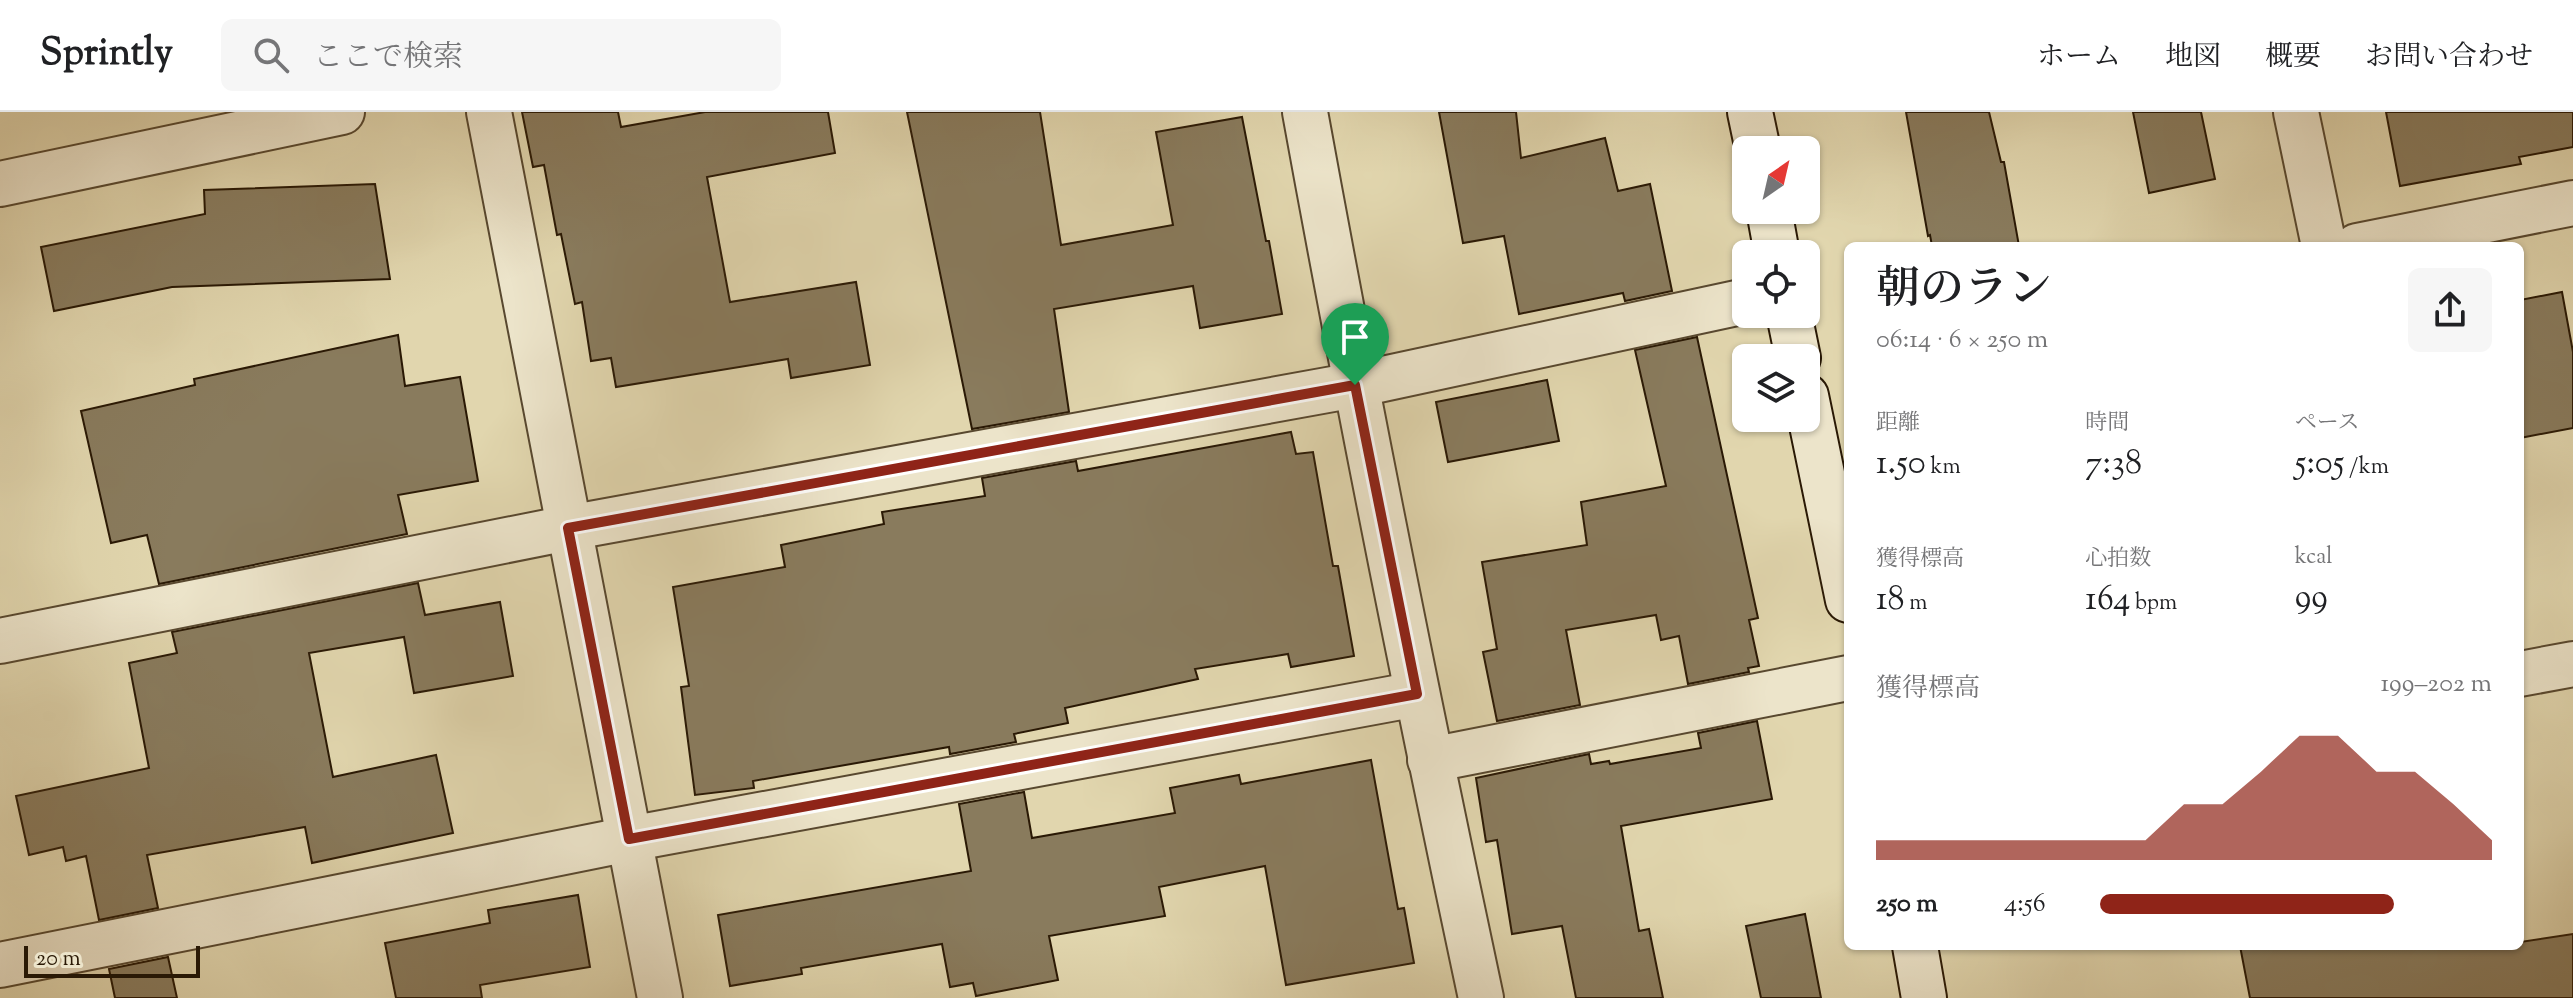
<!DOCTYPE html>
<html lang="ja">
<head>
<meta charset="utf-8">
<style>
  :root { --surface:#fff; --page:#f6f6f6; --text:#202124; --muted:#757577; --line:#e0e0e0; --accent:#8f2418 }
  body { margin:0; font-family:"Sorts Mill Goudy","Noto Serif JP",serif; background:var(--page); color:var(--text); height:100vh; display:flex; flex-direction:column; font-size:30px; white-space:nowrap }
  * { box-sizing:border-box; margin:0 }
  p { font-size:26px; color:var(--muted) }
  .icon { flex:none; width:44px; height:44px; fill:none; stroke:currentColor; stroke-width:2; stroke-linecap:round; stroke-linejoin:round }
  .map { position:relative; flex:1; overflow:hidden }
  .panel { position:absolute; left:1844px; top:130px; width:680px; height:708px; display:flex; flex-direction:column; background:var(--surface); border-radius:12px; box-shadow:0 2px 6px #0004 }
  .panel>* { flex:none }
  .needle { width:52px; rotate:34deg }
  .controls { position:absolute; left:1732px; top:24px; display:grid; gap:16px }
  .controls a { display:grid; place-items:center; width:88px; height:88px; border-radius:12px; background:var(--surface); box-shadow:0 2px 6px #0004; font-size:40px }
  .scale { position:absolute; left:24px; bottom:20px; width:176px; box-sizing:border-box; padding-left:8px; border:4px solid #2a1905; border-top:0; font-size:22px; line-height:28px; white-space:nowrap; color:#2a1905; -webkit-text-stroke:6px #ece4ca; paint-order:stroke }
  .pin { position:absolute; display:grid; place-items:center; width:68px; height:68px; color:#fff; margin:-82px -34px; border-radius:50% 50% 50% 0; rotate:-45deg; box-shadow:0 0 8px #0007 }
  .pin .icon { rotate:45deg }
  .round { display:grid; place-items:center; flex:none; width:84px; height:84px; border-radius:12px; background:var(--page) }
  .overview { display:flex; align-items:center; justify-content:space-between; height:136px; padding:0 32px }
  h1 { font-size:44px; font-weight:600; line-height:60px }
  .figures { display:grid; grid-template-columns:repeat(3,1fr); gap:12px; height:136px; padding:8px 32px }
  .figures div { display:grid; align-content:center }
  .figures b { font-size:34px; font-weight:600 }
  .figures small { font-size:22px; font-weight:400 }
  .figures p { font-size:22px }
  .chart { height:224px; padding:16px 32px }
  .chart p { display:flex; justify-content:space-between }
  .chart svg { width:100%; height:144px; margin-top:8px; fill:var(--accent); opacity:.7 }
  ul { padding:0 32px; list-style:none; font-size:26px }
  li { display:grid; grid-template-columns:128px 96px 1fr; align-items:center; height:60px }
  li i { height:20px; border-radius:10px; background:var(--accent) }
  header { display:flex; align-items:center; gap:48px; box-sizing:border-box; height:112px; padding:0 40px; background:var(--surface); border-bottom:2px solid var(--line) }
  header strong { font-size:38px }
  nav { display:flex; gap:44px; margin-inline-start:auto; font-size:28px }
  .search { width:560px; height:72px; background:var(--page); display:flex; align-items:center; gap:20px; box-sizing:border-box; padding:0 28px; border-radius:12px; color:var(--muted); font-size:30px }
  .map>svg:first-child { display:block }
</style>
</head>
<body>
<header>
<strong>Sprintly</strong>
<div class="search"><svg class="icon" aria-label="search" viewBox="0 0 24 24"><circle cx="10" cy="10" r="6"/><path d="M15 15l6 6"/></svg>ここで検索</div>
<nav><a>ホーム</a><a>地図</a><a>概要</a><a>お問い合わせ</a></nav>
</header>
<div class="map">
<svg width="2573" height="886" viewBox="0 0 2573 886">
  <rect width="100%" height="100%" fill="#e1d6ae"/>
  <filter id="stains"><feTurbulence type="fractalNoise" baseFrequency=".0025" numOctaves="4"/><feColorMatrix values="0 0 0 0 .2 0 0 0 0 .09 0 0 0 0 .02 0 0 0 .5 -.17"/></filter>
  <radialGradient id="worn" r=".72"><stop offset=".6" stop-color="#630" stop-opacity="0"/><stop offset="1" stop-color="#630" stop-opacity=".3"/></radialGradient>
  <!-- building -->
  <g fill="#897b5d" stroke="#2a1905" stroke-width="2">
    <polygon points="522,0 618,0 621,15 705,0 828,0 835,41 707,65 730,190 856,170 870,253 791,266 788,247 616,275 611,246 591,249 582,190 575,192 561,122 557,123 544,53 533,55"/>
    <polygon points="907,0 1040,0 1061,133 1173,113 1156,20 1242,5 1266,129 1269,129 1282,202 1200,216 1193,174 1054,197 1069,300 972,317"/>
    <polygon points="1439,0 1516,0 1521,46 1605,26 1618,79 1650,72 1672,179 1625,189 1623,181 1519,202 1504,124 1463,131"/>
    <polygon points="1906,0 1989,0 2001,50 2004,50 2019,134 1932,134 1930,123 1928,124"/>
    <polygon points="2133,0 2201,0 2215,67 2149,81"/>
    <polygon points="2386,0 2573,0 2573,35 2519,45 2521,52 2400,74"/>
    <polygon points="375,72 390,167 172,175 54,199 41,135 205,102 204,78"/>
    <polygon points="2562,180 2573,240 2573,316 2520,326 2520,188"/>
    <polygon points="398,223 405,274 460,265 478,369 398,383 407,422 159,472 147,423 111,431 81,299 195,273 194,267"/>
    <polygon points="1697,225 1758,506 1749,508 1759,554 1748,556 1749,560 1688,572 1679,524 1661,528 1656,503 1566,518 1580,593 1497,609 1483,540 1497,537 1482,450 1587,433 1581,390 1666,374 1635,238"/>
    <polygon points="1547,268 1559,329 1448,350 1436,290"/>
    <polygon points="1291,320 1296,342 1313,340 1333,454 1338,454 1354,544 1291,555 1288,542 1195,557 1198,567 1065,596 1068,611 1014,622 1016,630 950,642 949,635 753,669 754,676 695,683 681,575 689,574 673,475 785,455 781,433 884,412 882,400 985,384 982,366 1076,349 1078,359"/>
    <polygon points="418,471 425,503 500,490 513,564 414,581 404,525 309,541 333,665 436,643 453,721 312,751 305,715 147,743 158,796 99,808 86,744 66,749 63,735 29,743 16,684 149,656 129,551 177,541 172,520"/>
    <polygon points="1757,609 1772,687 1621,714 1639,819 1649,817 1663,886 1576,886 1562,814 1512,822 1497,728 1486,730 1476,666 1589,642 1591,652 1609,649 1610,652 1701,636 1698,621"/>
    <polygon points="1371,648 1398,797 1404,796 1414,851 1286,873 1265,754 1159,775 1165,804 1049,824 1058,868 976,884 973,871 950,875 942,832 801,856 802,862 730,874 718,803 971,759 959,692 1024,680 1032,726 1175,701 1170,676 1239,663 1241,672"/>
    <polygon points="578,783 590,855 480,873 482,886 396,886 385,831 490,811 488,798"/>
    <polygon points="1805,802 1821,886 1761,886 1746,814"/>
    <polygon points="2573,822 2573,886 2250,886 2240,834 2520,834 2520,830"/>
    <polygon points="168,845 177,886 115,886 109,857"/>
  </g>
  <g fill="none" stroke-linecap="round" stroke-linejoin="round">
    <!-- street casing -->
    <g stroke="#58482f" stroke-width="48">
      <g id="street">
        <polyline points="489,0 660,886"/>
        <path d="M1305 0C1359 296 1418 591 1481 886"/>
        <polyline points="2296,0 2324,134"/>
        <polyline points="0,72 342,0"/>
        <polyline points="2357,134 2573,91"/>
        <polyline points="0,529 568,416 1355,273 1746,189"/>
        <polyline points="2520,562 2573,552"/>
        <polyline points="1430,648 1848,566"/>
        <polyline points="0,853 629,727 1417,582"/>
      </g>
    </g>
    <!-- secondary casing -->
    <g stroke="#2a1905" stroke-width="48">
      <g id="secondary">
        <polyline points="1750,0 1758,38"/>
        <polyline points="1769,98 1777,142"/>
        <polyline points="1789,202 1798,246"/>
        <polyline points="1806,284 1848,488"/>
        <polyline points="1915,834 1924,886"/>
      </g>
    </g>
    <!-- street -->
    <use href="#street" stroke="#ece4ca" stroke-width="44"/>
    <!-- secondary -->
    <use href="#secondary" stroke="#ece4ca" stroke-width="44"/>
  </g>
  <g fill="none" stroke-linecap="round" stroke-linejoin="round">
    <!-- route casing -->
    <g stroke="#fff" stroke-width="16">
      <polygon id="route" points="1355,273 1417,582 629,727 568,416"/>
    </g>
    <!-- route -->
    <use href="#route" stroke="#8f2418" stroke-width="10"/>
  </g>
  <rect width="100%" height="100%" filter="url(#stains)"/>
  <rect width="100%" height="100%" fill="url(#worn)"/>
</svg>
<div class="controls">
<a><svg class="needle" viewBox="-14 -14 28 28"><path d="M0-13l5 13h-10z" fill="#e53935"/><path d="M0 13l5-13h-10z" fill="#757577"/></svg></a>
<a><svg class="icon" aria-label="locate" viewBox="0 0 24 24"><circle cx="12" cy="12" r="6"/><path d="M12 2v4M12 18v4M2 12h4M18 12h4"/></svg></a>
<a><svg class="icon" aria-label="layers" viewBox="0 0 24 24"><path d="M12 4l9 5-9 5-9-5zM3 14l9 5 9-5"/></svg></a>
</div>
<div class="scale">20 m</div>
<div class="pin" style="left:1355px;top:273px;background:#1e9e55"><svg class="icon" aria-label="arrive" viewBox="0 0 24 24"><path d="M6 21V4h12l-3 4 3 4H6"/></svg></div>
<section class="panel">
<div class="overview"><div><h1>朝のラン</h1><p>06:14 · 6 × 250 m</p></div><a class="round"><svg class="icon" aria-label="share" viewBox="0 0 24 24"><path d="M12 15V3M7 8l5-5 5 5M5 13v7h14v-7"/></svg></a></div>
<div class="figures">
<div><p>距離</p><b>1.50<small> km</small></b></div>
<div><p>時間</p><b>7:38</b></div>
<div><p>ペース</p><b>5:05<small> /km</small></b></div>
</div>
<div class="figures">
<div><p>獲得標高</p><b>18<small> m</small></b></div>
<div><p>心拍数</p><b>164<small> bpm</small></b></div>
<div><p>kcal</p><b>99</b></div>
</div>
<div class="chart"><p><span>獲得標高</span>199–202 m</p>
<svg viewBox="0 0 160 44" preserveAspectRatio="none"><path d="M0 44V38L10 38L20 38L30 38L40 38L50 38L60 38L70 38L80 27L90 27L100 17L110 6L120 6L130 17L140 17L150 27L160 38V44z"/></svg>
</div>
<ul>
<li><b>250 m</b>4:56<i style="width:75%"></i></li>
</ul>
</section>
</div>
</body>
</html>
